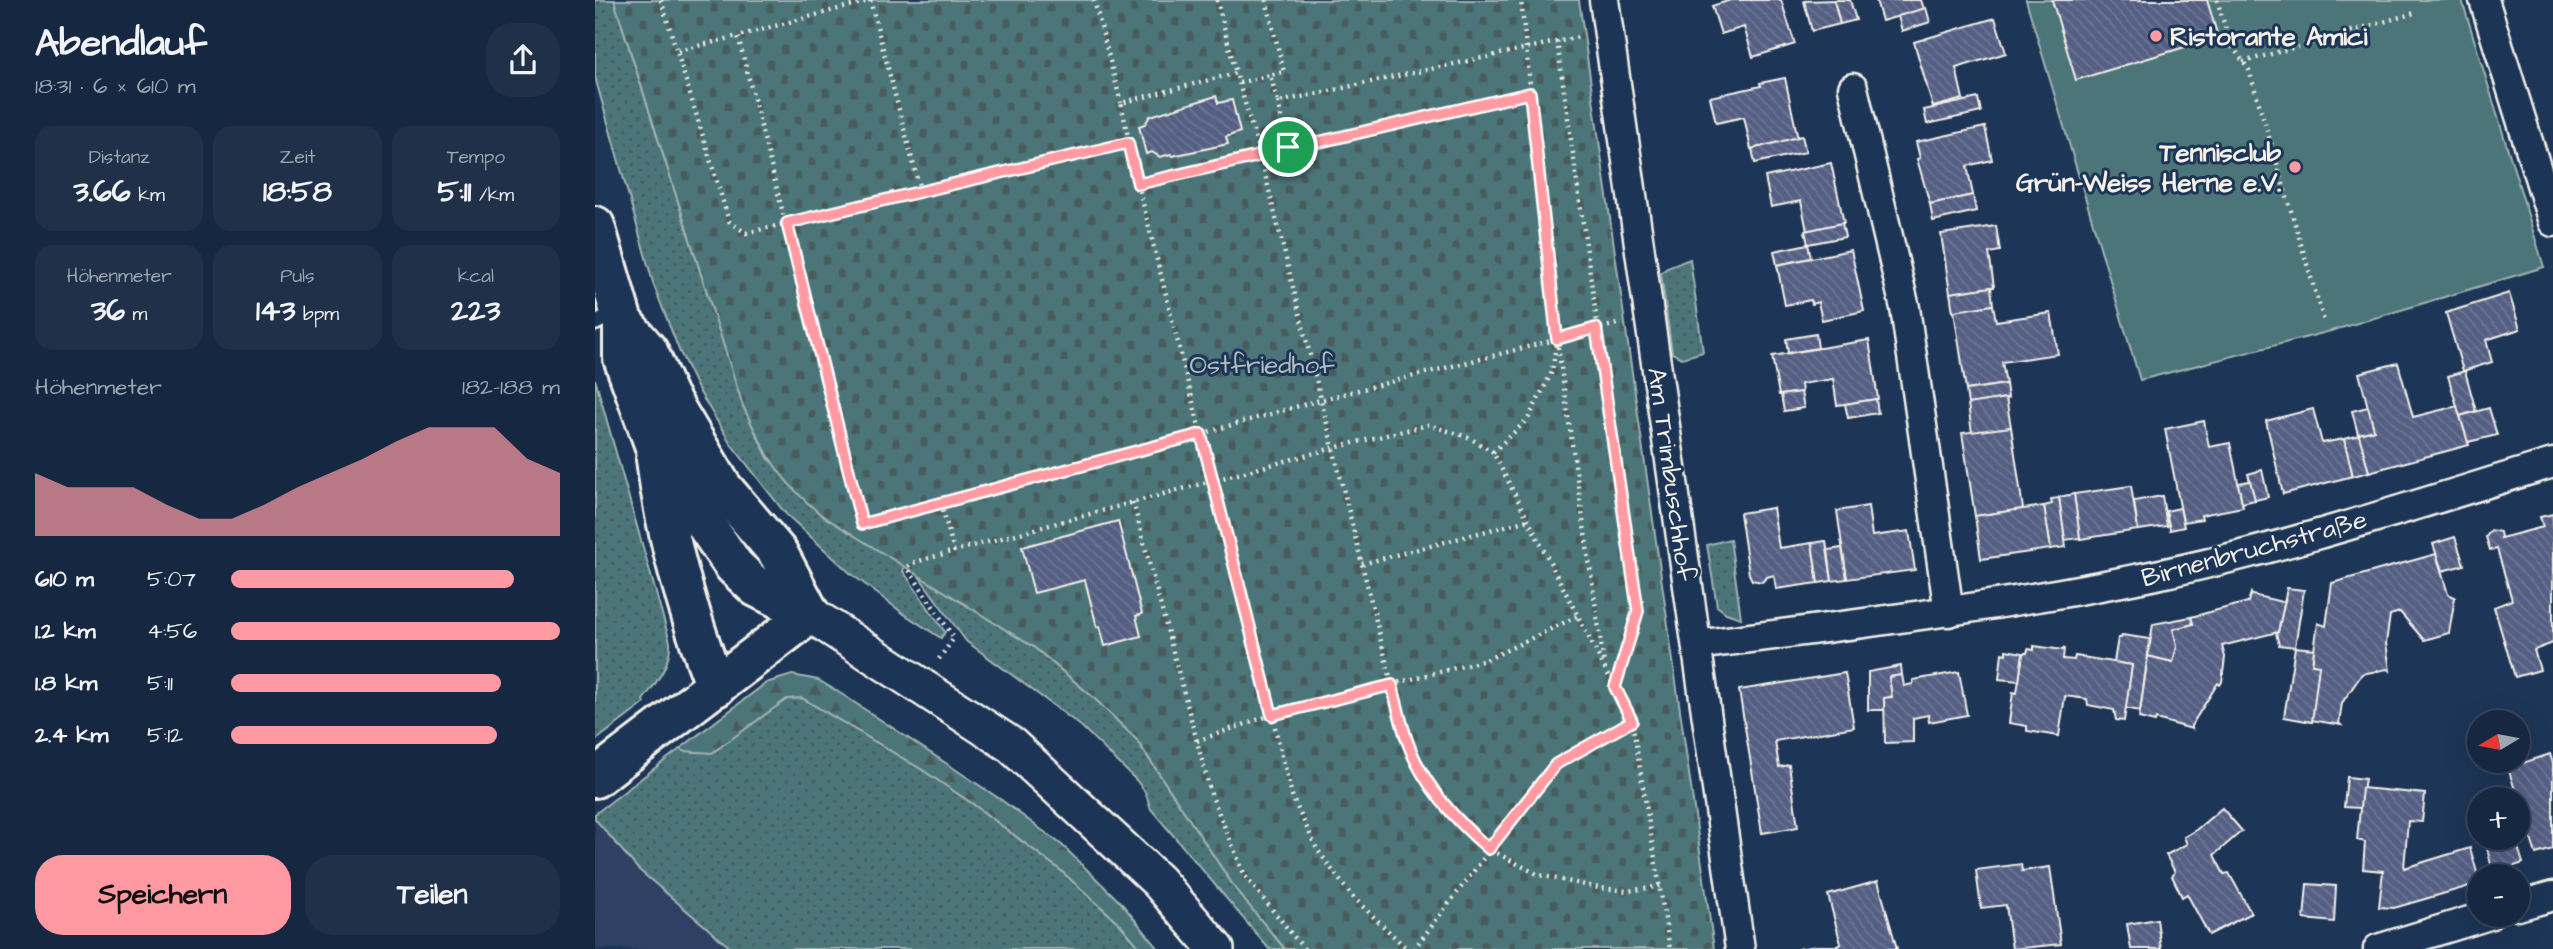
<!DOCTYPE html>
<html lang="de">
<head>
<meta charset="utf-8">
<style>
  :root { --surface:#162841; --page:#1f3048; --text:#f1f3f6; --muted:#9ea6b1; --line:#35445a; --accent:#ff9aa2 }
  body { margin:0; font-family:"Architects Daughter",sans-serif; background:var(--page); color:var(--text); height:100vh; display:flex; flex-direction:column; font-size:26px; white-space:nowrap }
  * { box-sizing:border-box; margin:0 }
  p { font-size:23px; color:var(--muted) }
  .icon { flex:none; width:38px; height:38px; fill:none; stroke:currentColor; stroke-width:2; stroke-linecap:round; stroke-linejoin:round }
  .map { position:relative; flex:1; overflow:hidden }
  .sheet { display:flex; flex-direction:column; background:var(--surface); width:595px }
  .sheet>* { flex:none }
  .needle { width:46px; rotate:260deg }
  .controls { position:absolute; left:1872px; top:710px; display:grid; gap:14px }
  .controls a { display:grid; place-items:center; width:63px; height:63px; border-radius:50%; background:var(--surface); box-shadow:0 7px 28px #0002,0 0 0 2px var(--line); font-size:35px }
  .pin { position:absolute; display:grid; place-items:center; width:60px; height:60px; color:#fff; margin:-30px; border:4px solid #fff; border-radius:50%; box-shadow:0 2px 7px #0007 }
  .round { display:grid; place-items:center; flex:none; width:74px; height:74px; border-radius:28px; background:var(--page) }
  .overview { display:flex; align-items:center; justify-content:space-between; height:119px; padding:0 35px }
  h1 { font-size:38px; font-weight:700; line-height:52px }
  .figures { display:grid; grid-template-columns:repeat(3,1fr); gap:10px; height:119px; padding:7px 35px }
  .figures div { display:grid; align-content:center; border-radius:18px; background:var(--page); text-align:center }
  .figures b { font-size:30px; font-weight:700 }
  .figures small { font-size:19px; font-weight:400 }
  .figures p { font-size:19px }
  .chart { height:196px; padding:14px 35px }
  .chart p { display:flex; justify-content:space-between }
  .chart svg { width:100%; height:126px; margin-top:7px; fill:var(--accent); opacity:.7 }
  .primary-button { display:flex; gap:14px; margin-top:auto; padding:14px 35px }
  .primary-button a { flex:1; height:80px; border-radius:28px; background:var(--accent); color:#111; font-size:28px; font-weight:700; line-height:80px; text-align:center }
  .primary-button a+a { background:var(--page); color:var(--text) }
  ul { padding:0 35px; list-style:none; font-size:23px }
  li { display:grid; grid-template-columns:112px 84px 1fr; align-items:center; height:52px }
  li i { height:18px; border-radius:9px; background:var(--accent) }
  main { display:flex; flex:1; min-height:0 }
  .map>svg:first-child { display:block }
</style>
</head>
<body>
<main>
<section class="sheet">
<div class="overview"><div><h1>Abendlauf</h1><p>18:31 · 6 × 610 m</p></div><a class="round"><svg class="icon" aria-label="share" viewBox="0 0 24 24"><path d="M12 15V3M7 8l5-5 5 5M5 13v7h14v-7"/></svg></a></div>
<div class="figures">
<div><p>Distanz</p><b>3.66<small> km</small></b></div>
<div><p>Zeit</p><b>18:58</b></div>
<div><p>Tempo</p><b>5:11<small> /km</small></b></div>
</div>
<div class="figures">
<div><p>Höhenmeter</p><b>36<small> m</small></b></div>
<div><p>Puls</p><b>143<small> bpm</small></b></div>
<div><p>kcal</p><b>223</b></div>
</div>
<div class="chart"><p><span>Höhenmeter</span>182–188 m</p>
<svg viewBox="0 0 160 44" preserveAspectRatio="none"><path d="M0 44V22L10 27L20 27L30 27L40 33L50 38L60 38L70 33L80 27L90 22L100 17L110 11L120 6L130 6L140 6L150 17L160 22V44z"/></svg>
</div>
<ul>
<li><b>610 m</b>5:07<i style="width:86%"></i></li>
<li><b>1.2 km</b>4:56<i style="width:100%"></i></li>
<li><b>1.8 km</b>5:11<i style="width:82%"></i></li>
<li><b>2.4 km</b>5:12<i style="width:81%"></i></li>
</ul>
<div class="primary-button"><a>Speichern</a><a>Teilen</a></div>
</section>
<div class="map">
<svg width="1958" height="949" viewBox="0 0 1958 949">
  <defs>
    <pattern id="grass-dots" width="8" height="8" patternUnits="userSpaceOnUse" patternTransform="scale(1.75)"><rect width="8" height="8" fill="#4c7579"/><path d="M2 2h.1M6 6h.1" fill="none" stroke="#4a5c5d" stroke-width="1.8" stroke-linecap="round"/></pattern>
    <pattern id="forest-firs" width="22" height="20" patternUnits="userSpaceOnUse" patternTransform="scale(1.75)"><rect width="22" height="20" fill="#4c7579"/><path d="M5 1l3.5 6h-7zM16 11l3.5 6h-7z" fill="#4a5c5d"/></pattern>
    <pattern id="cemetery-stones" width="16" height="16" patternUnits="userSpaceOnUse" patternTransform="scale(1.75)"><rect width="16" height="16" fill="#4c7579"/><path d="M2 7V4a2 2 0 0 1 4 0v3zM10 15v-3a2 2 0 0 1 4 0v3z" fill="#4a5c5d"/></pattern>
    <pattern id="building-back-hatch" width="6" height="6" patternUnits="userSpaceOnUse" patternTransform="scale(1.75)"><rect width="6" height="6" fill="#545e84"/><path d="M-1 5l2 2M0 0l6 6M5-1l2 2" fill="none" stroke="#6d7695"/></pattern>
  </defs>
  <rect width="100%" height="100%" fill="#1d3557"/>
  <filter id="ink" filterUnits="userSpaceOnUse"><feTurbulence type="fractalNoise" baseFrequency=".0143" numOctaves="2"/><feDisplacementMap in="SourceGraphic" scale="14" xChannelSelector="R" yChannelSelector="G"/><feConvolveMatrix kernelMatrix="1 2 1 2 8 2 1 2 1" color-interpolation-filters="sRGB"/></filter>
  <g filter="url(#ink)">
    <!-- built -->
    <polygon fill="#2e4164" points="0,819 43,869 137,949 0,949"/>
    <!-- grass -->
    <g fill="url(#grass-dots)" stroke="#a0b3b0" stroke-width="2">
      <polygon points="0,0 19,0 148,406 173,458 228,516 310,566 308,571 350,632 346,638 309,614 255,573 190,513 136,444 104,391 84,350 59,286 0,77"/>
      <polygon points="1095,259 1108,352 1087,358 1077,353 1066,273 1072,268"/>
      <path d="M0 379 75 642C76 665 61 683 48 700L50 703 0 741Z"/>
      <polygon points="1135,539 1146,618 1131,613 1122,606 1112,545"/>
      <polygon points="323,575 440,648 498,697 541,739 642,891 690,949 674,949 556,809 550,792 542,781 486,726 371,641"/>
      <polygon points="207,698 326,769 378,804 464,869 525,924 546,949 137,949 43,869 0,819 0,814 86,748 89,751 113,752 192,699"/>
    </g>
    <!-- forest -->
    <polygon fill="url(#forest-firs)" stroke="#a0b3b0" stroke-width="2" points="197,675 223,680 242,691 405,799 467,845 527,904 564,949 546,949 525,924 464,869 378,804 326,769 207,698 192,699 117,753 88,751 86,748 171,683"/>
    <!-- cemetery -->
    <path fill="url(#cemetery-stones)" stroke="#a0b3b0" stroke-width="2" d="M19 0H984L1119 949H690L642 891 541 739 498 697 440 648 228 516C184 481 171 455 148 406Z"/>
    <!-- garden -->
    <polygon fill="#4c7579" stroke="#a0b3b0" stroke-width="2" points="1431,0 1867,0 1949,267 1736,331 1545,380"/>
    <!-- building -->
    <g fill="url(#building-back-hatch)" stroke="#f4f1e8" stroke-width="2">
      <polygon points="1136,0 1186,0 1200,44 1158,57 1149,27 1126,34 1117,6"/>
      <polygon points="1239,0 1245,24 1217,31 1209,1"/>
      <polygon points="1239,0 1255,0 1261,20 1245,24"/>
      <polygon points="1281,0 1326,0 1329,9 1287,21"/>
      <polygon points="1457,0 1612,0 1623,37 1481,80"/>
      <polygon points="1331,8 1335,22 1307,31 1303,16"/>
      <polygon points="1400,18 1411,53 1361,68 1368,99 1338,107 1319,42"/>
      <polygon points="1190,78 1203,139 1156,149 1149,117 1121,123 1115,97 1166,86 1165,83"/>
      <polygon points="621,96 623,103 637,100 645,132 631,137 633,144 577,156 576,154 565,157 557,152 551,154 544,126 550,124 555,116"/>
      <polygon points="1383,98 1386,112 1332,124 1329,110"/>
      <polygon points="1390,127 1397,160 1372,166 1378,195 1335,204 1322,159 1325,158 1321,142"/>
      <polygon points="1207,136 1211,152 1160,163 1157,149"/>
      <polygon points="1236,163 1249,223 1212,231 1206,201 1176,207 1170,177"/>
      <polygon points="1378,195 1381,211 1338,221 1335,204"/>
      <polygon points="1247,223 1250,237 1213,244 1210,231"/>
      <polygon points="1401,226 1405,251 1394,253 1399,287 1355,293 1346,234"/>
      <polygon points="1213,244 1216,258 1182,265 1179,251"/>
      <polygon points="1256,250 1269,311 1227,320 1223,302 1217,304 1216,300 1190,305 1182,265"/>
      <polygon points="1396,287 1398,305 1358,312 1355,293"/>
      <polygon points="1914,293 1925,329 1891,340 1897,362 1868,371 1851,313"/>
      <polygon points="1398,305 1401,321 1456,313 1463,354 1407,362 1411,384 1371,390 1359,311"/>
      <polygon points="1221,334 1223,348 1193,353 1191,339"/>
      <polygon points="1274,340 1283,399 1242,405 1238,379 1206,384 1207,392 1184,395 1177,356"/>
      <polygon points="1803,363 1818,417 1862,406 1874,445 1774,472 1763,434 1779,430 1764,373"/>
      <polygon points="1870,371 1881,411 1865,416 1853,376"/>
      <polygon points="1411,384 1413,398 1373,404 1371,390"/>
      <polygon points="1206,392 1209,408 1189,411 1186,395"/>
      <polygon points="1411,398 1416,427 1377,433 1373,404"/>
      <polygon points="1281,399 1283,413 1253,418 1250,404"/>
      <polygon points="1773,407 1779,430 1763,434 1757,411"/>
      <polygon points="1894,408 1902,435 1873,442 1865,416"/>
      <polygon points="1718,409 1727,443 1749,439 1758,476 1688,494 1671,421"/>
      <polygon points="1609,421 1614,447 1635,443 1648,507 1606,515 1607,519 1588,522 1570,429"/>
      <polygon points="1416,427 1428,509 1380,516 1367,433"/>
      <polygon points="1764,435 1774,472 1758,476 1749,439"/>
      <polygon points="1667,470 1673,497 1660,500 1653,474"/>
      <polygon points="1655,481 1660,500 1647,503 1643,483"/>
      <polygon points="1536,486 1543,530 1485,539 1479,494"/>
      <polygon points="1479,494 1485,538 1470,540 1464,497"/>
      <polygon points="1567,496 1572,526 1543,530 1539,501"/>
      <polygon points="1464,498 1471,547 1456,549 1449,506 1457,504 1456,499"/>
      <polygon points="1273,506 1277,536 1314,531 1320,570 1252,579 1242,511"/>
      <polygon points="1449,506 1456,549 1386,559 1380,516"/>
      <polygon points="1178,508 1184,548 1217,543 1223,583 1181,589 1179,575 1172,577 1167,582 1157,580 1154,574 1145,513"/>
      <polygon points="1585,508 1589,527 1575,530 1571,511"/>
      <polygon points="1958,514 1958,643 1939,650 1945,670 1920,677 1899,607 1917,600 1902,549 1895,550 1891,537 1896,530 1905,532 1906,538 1948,527 1945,517"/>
      <polygon points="523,521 547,614 541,616 546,636 510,646 505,626 502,627 490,580 439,593 427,547"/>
      <polygon points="1860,537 1869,565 1847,571 1838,544"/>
      <polygon points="1231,541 1237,581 1223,583 1217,543"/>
      <polygon points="1247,548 1252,579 1237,581 1233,550"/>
      <polygon points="1841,554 1853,594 1860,597 1854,633 1829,640 1805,612 1795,615 1791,643 1795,671 1792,669 1767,674 1747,703 1744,723 1746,725 1716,720 1724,665 1717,664 1723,623 1731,626 1737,583"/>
      <polygon points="1692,588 1709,590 1700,647 1684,645 1681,633 1683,632"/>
      <polygon points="1656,593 1657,595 1687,602 1690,600 1683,632 1627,646 1630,657 1627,682 1625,685 1623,683 1596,726 1597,729 1561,719 1560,722 1544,718 1553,656 1578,662 1582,646 1578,629 1598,624 1596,617 1653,602"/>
      <polygon points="1596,617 1598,624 1578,629 1582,646 1578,662 1553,656 1558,624"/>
      <polygon points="1527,635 1555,639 1545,711 1530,708 1537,665 1519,662 1523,638 1526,638"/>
      <polygon points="1439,646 1468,650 1469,648 1468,659 1479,660 1480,656 1537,665 1529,721 1521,720 1519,710 1493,705 1492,699 1470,696 1464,736 1432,731 1432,726 1414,723 1418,692 1422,693 1428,653 1432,653 1433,649 1439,650"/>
      <polygon points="1700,647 1719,649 1717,664 1724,665 1717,722 1689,717"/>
      <polygon points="1411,650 1428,653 1424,681 1404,679 1407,653 1411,654"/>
      <polygon points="1306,666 1307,675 1294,677 1297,697 1289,698 1290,710 1273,710 1273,672"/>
      <polygon points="1364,672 1372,715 1334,722 1333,715 1318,718 1318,742 1290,743 1289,698 1297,697 1294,677 1307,675 1309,686 1318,684 1318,680"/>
      <polygon points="1250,673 1259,727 1180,741 1184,767 1194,765 1203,827 1167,833 1144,690"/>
      <polygon points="1955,754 1958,763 1958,849 1941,854 1926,808 1923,808 1923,800 1919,800 1917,794 1921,793 1913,768"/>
      <polygon points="1752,777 1770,779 1765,808 1749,807"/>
      <polygon points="1767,788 1830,794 1827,822 1813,821 1809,868 1875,848 1885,883 1799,908 1784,907 1788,871 1768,869 1770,842 1762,840"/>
      <polygon points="1627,808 1647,831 1619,855 1629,874 1634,873 1656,913 1614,935 1592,894 1587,897 1577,876 1580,872 1571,855 1592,844 1589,837 1601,830"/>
      <polygon points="1909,838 1920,838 1928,863 1898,873 1891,844"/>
      <polygon points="1426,864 1427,871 1455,867 1466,944 1417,949 1411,905 1386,908 1381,870"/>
      <polygon points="1283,881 1302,949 1243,949 1242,946 1246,944 1233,895"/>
      <polygon points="1712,884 1741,886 1739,922 1709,919"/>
      <polygon points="1562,919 1566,949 1536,949 1532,924"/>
      <polygon points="1222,946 1242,946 1243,949 1203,949"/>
    </g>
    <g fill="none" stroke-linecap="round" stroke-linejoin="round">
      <!-- service casing -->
      <g stroke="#f4f1e8" stroke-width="19">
        <polyline id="service" points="0,323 23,311"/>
      </g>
      <!-- minor casing -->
      <g stroke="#f4f1e8" stroke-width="33">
        <g id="minor">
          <polyline points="1009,0 1145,949"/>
          <polyline points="1889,0 1958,222"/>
          <polyline points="1258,88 1310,308 1354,612"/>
          <path d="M1102 645C1254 625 1406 607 1556 576 1692 548 1825 503 1958 463"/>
          <polyline points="1923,906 1958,896"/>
          <polyline points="1783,949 1894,915"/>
        </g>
      </g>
      <!-- tertiary casing -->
      <g stroke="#f4f1e8" stroke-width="40">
        <polyline id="tertiary" points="215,614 416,745 563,881 621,949"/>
      </g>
      <!-- secondary casing -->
      <g stroke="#f4f1e8" stroke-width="44">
        <g id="secondary">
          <polyline points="0,226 28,322 28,358 59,444 89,493 139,566 161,587 215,614"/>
          <polyline points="28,322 53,351 73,396 127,487 183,553 215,614"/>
          <path d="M61 459C70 534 94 617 121 687"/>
          <polyline points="0,778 215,614"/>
        </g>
      </g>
      <!-- path -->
      <g stroke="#f4f1e8" stroke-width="4.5" stroke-dasharray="2 5" stroke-linecap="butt">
        <polyline points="66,0 134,221 151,233 533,143"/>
        <polyline points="275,0 326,193"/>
        <polyline points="277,0 143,36 267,524 605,434 725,400 1026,323"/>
        <polyline points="499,0 526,103"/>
        <polyline points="622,0 641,73"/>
        <polyline points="671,0 689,72 675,75"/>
        <polyline points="1622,0 1635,43 1654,70 1729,321"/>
        <polyline points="962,41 1043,611 1020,686"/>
        <polyline points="83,51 143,36"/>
        <polyline points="1648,62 1823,12"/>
        <polyline points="644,83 665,154 797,685 813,744 834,786 871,830 894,849 944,875 1004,888 1033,891 1066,886"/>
        <polyline points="683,102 693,147 543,184 526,103 641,73 644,83 675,75 683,102 984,37"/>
        <polyline points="693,147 935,93"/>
        <polyline points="543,184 698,799 722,849 755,894 812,949"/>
        <polyline points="963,347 1009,664"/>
        <polyline points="898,452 933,419 957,372 962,339 926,0"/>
        <polyline points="538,502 616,794 650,876 709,949"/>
        <polyline points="346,503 359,551 738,448 833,425 873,437 898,452 1037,721 1075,949"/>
        <polyline points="767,564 933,520"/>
        <polyline points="344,659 359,638 312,567 317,563 359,551"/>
        <polyline points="602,741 676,715 891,660 983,616"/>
        <polyline points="819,949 961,764 1037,721"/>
      </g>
      <!-- service -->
      <use href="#service" stroke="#1d3557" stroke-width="14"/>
      <!-- minor -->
      <use href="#minor" stroke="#1d3557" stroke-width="28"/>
      <!-- tertiary -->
      <use href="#tertiary" stroke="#1d3557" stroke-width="35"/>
      <!-- secondary -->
      <use href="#secondary" stroke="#1d3557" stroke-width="38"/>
    </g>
  </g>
  <g fill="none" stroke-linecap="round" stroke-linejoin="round" filter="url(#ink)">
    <!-- route casing -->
    <g stroke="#fff" stroke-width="14">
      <path id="route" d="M935 93 962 339 1001 328 1043 611 1020 687 1037 721 961 764 894 849C860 820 828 785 813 743 806 724 802 704 797 685L677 715 606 434 267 524 192 223 533 143 543 184Z"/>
    </g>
    <!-- route -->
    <use href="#route" stroke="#ff9aa2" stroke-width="9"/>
  </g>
  <!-- markers -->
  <g fill="#ff9aa2" stroke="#1d3557" stroke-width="2.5">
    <circle cx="1561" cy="36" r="7"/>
    <circle cx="1700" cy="167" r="7"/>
  </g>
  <g text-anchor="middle" stroke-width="6" stroke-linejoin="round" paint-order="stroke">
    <!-- poi labels -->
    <g font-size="26" font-weight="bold" fill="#f4f1e8" stroke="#1d3557" text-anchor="start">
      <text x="1575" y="45">Ristorante Amici</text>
      <text x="1686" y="161" text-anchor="end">Tennisclub<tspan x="1686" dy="30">Grün-Weiss Herne e.V.</tspan></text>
    </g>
    <!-- park labels -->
    <g font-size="26" fill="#b1bfbc" stroke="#1d3557">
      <text x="667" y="373">Ostfriedhof</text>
    </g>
    <!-- street labels -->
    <g font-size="26" fill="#f4f1e8" stroke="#1d3557">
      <text transform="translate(1077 474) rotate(82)" y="9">Am Trimbuschhof</text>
      <text transform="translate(1659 548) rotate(-15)" y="9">Birnenbruchstraße</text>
    </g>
  </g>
</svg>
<div class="controls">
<a><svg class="needle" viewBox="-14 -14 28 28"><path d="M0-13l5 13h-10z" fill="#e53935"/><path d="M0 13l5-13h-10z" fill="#9ea6b1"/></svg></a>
<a>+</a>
<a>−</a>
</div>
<div class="pin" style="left:693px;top:147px;background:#1e9e55"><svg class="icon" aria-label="arrive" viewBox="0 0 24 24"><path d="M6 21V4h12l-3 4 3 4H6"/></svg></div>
</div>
</main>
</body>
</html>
